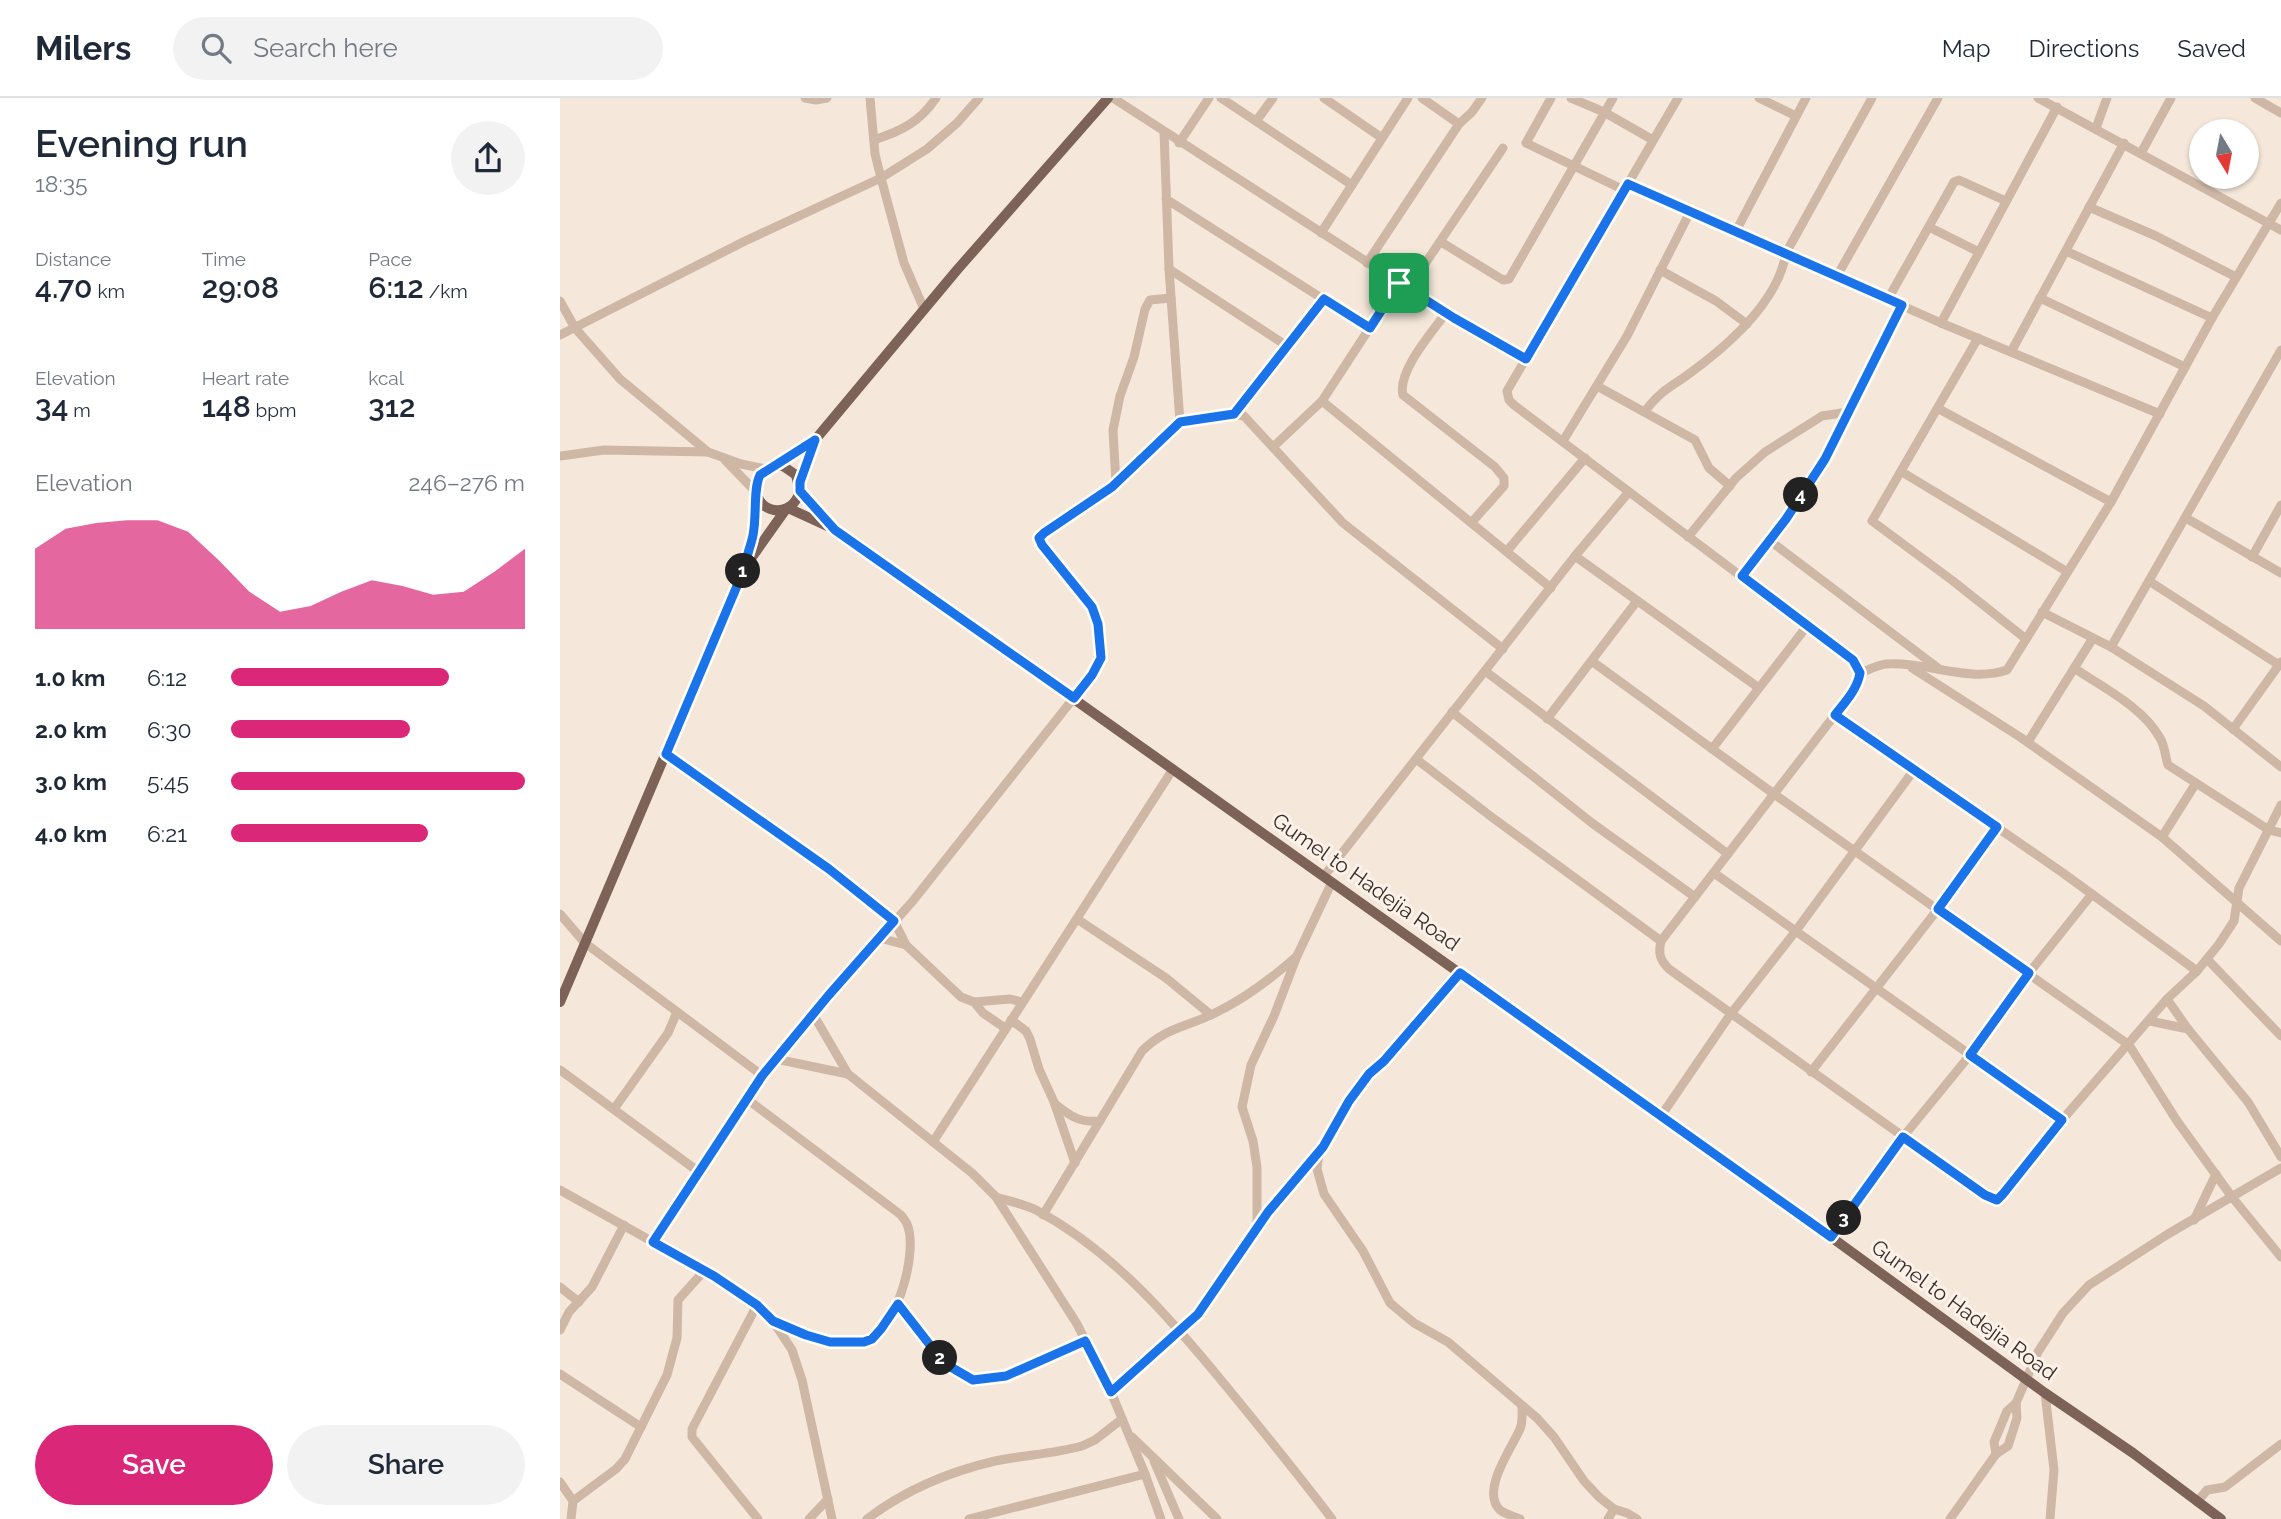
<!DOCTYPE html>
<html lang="en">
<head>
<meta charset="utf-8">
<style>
  :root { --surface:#fff; --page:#f2f2f3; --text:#1f2937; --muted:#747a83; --line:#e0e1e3; --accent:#db2777 }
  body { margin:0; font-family:Raleway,sans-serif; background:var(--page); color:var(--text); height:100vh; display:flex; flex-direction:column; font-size:26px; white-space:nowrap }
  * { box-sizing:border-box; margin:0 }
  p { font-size:23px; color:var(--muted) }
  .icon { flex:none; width:38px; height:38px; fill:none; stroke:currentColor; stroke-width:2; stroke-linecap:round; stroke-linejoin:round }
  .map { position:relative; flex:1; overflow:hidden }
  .sheet { display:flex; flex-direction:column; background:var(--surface); width:560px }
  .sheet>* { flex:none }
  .needle { width:46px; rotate:170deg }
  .buttons { position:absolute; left:1629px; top:21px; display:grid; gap:14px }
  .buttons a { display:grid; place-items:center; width:70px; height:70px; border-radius:50%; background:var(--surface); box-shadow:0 2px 5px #0004; font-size:35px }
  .pin { position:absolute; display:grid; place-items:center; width:60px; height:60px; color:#fff; margin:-30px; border-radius:14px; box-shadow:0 4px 10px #0006 }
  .km { position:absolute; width:35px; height:35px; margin:-18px; border-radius:50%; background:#222; color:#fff; font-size:19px; line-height:35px; text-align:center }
  .round { display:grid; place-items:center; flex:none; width:74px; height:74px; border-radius:37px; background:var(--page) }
  .overview { display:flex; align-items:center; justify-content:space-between; height:119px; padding:0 35px }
  h1 { font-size:38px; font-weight:600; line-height:52px }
  .stats { display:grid; grid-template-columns:repeat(3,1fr); gap:10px; height:119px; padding:7px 35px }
  .stats div { display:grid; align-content:center }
  .stats b { font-size:30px; font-weight:600 }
  .stats small { font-size:19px; font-weight:400 }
  .stats p { font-size:19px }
  .chart { height:196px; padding:14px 35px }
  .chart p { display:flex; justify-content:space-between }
  .chart svg { width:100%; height:126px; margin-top:7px; fill:var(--accent); opacity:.7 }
  .primary-button { display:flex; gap:14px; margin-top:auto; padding:14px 35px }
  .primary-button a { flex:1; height:80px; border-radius:42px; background:var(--accent); color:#fff; font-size:28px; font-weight:600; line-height:80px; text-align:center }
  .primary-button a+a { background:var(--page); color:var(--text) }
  ul { padding:0 35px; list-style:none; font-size:23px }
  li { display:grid; grid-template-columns:112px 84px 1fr; align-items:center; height:52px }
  li i { height:18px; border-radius:9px; background:var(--accent) }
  header { display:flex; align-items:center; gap:42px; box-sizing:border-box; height:98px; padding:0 35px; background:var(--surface); border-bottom:2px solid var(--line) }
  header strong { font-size:33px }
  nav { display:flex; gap:38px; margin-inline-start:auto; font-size:24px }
  .search { width:490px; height:63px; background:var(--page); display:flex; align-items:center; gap:18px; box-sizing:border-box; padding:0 24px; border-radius:38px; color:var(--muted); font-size:26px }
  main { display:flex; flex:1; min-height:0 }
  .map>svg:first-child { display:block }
</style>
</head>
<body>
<header>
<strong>Milers</strong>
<div class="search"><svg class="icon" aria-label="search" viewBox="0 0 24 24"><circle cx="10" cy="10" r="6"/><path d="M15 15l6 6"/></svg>Search here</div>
<nav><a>Map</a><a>Directions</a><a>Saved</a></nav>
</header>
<main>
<section class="sheet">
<div class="overview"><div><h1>Evening run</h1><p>18:35</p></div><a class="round"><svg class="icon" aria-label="share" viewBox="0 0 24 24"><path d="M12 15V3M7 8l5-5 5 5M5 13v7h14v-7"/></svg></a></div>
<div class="stats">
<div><p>Distance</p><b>4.70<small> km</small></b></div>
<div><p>Time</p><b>29:08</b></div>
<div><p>Pace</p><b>6:12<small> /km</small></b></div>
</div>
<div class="stats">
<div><p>Elevation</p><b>34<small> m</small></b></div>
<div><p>Heart rate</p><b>148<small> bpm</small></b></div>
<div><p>kcal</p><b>312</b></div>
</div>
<div class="chart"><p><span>Elevation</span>246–276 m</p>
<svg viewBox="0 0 160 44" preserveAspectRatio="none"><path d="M0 44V16L10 9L20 7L30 6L40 6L50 10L60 20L70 31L80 38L90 36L100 31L110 27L120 29L130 32L140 31L150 24L160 16V44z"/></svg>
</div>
<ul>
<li><b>1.0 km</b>6:12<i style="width:74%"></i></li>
<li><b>2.0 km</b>6:30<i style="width:61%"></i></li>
<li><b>3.0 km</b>5:45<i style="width:100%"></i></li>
<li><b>4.0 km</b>6:21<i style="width:67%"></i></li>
</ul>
<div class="primary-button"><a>Save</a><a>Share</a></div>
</section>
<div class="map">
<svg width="1721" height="1421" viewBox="0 0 1721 1421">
  <rect width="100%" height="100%" fill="#f5e8db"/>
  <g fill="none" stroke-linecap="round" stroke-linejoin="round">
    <!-- minor -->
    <g stroke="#cfb7a6" stroke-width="9">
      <polyline points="245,0 256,2 267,0"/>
      <polyline points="310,0 315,56 321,80 344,165 364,211"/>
      <polyline points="553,0 894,220 966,261"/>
      <polyline points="661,0 792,87"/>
      <polyline points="764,0 822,40"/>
      <polyline points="862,0 899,26"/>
      <polyline points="991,0 966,45 1064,92"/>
      <polyline points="1011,0 1044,14 1093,42"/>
      <path d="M1118 0 947 293 949 302 954 307 1292 562 1300 575 1294 592 1101 843C1098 856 1100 862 1109 871L1425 1097 1437 1102 1502 1022 1607 901 1637 873 1659 846 1674 823 1679 790 1721 707"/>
      <polyline points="1199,0 1236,18"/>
      <polyline points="1478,0 1721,132"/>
      <polyline points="1695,0 1721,15"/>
      <polyline points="697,22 713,0"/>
      <polyline points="1536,30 1547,0"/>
      <polyline points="604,34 609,171 620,324"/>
      <path d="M314 42C341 33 360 24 376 0"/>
      <polyline points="619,45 649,0"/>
      <polyline points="1581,55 1611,0"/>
      <polyline points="1068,86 1381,225 1600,316"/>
      <polyline points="606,101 810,231"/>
      <polyline points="1529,109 1596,138 1676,179"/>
      <polyline points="1369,129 1419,154"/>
      <polyline points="1176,133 1246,0"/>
      <polyline points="761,135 848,0"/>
      <polyline points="881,144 943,182 949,181 1053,0"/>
      <polyline points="1506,153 1652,220"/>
      <polyline points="807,165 899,26 912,14 922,0"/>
      <polyline points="609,171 727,248"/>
      <polyline points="1100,172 1156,203 1187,226"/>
      <polyline points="1277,178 1378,0"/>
      <polyline points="848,191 943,50"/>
      <polyline points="1480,200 1625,269"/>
      <polyline points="1328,201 1394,84 1399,82 1446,103"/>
      <polyline points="0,203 15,230 60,281 148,354 181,366 206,371"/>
      <path d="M886 215C872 234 837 274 843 297L935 369 944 380V388L912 424"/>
      <polyline points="1381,225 1497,9"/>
      <polyline points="0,237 185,143 321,80 367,51 397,25 419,0"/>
      <polyline points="1418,240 1312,423 1393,483 1466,541"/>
      <polyline points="1451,254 1564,45"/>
      <polyline points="1037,288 1135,342 1149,370 1170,388"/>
      <polyline points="762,303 991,490"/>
      <polyline points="1379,311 1551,404"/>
      <path d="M1085 313C1100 294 1106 292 1126 278 1165 250 1218 205 1226 155L1312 0"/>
      <polyline points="674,316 764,201"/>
      <polyline points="1003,343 1067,238 1130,114"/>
      <polyline points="713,349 762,303 839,185"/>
      <polyline points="0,358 44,352 148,354"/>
      <polyline points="165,362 195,393"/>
      <polyline points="1342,374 1506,473"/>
      <polyline points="556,386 553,332 560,298 574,259 585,211 590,202 611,200"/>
      <polyline points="1626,420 1721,475"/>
      <polyline points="1128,439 1176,380 1205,354 1262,318 1288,314"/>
      <polyline points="1209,442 1378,570"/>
      <polyline points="947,453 1025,360"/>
      <polyline points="1015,458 1199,590"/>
      <polyline points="1692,459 1721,407"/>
      <polyline points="1182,478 1226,421 1265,361 1342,207"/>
      <polyline points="1589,483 1719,567"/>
      <polyline points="1482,514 1551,549 1644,608 1721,669"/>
      <polyline points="1551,549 1721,252"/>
      <polyline points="1033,564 1214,696 1569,947 1617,1023 1672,1099 1721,1159"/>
      <polyline points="1352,570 1460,639 1602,739 1721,843"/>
      <path d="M1514 570C1542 589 1583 609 1600 640 1605 648 1605 658 1608 667L1709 732 1721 735"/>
      <polyline points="925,573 1168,756"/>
      <path d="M1300 575C1308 572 1318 567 1326 566 1366 563 1409 585 1447 572L1551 404 1652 220 1721 105"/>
      <polyline points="892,614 1032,725 1135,799"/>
      <polyline points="1275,617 1503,775 1637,873"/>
      <polyline points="987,621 1077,503"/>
      <polyline points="1673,631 1721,564"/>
      <polyline points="1468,644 1533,540"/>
      <polyline points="1152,651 1247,528"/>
      <polyline points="106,656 269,771 334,823 346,847 401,899 414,904 423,915 445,930"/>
      <polyline points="856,661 933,720 1101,843"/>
      <polyline points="1602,739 1636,685"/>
      <polyline points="1154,775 1502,1022"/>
      <polyline points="764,778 1015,458 1068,395"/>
      <polyline points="0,816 25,845 203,978"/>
      <polyline points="517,821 606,880 651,917"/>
      <polyline points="320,840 346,847"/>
      <polyline points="1647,861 1721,938"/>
      <polyline points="1607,901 1628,931 1688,1004 1721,1059"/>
      <polyline points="414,904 450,901 462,904"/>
      <polyline points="253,916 288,976 412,1075 436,1099 517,1226 551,1294 585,1376 601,1421"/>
      <polyline points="451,922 466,933 470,941 479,971 494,1004 515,1065"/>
      <polyline points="1590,923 1628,931"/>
      <polyline points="216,961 288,976"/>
      <polyline points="0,972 139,1074"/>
      <polyline points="1251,974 1378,811 1437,729"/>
      <path d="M187 1001 341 1117C343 1120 346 1123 347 1126 359 1154 336 1238 302 1244 271 1250 242 1236 214 1224"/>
      <path d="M495 1006C510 1018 520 1025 540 1023"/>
      <polyline points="54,1011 108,935 117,914"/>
      <polyline points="1101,1018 1170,917 1235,834 1354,672"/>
      <polyline points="373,1044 613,671"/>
      <polyline points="759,1055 757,1071 764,1096 803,1153 830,1205 854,1225 888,1244 977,1320 994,1339 1024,1383 1039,1399 1054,1411 1067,1415 1077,1421"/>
      <polyline points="0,1092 154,1178 197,1207 213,1223 232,1252 242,1282 272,1421"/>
      <path d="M436 1099C449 1103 464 1106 476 1112 553 1153 611 1221 666 1288 702 1332 738 1376 772 1421"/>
      <path d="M483 1117 582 953C605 930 626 929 653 916 685 901 711 881 737 858"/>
      <polyline points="1634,1122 1656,1076"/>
      <polyline points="697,1129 697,1069 693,1043 682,1009 691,967 714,918 737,858 772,784"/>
      <polyline points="1271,1139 1343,1039 1410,957 1469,875 1532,796"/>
      <path d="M93 1144 203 978 268 898 352 804 532 577C558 523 514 486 482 447L479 440 552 389 620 324 674 316 684 318 783 425 943 551"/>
      <polyline points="0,1189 19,1204"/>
      <polyline points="338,1206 384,1265 413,1281 446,1278 525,1243"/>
      <polyline points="197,1207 132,1331 132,1339 198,1421"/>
      <polyline points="0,1232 9,1214 32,1189 64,1127"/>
      <polyline points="0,1276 81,1329"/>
      <polyline points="551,1294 638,1216 708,1114 763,1049 789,1003 809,977 824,963 899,875"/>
      <polyline points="1485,1295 1494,1372 1490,1421"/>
      <polyline points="572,1339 657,1421"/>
      <polyline points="1436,1356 1434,1344 1447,1313 1456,1305 1478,1254 1503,1215 1529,1187 1608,1136 1721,1070"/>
      <polyline points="594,1363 619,1421"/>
      <polyline points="0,1384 13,1403"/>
      <polyline points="1637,1404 1647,1392 1665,1389 1721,1346"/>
      <polyline points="11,1421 13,1403 56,1371 65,1361 107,1277 117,1240 118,1202 144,1173"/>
      <polyline points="249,1421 268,1401"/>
      <path d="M307 1421C345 1392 388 1374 435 1363 464 1357 493 1356 522 1348L535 1342 562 1321"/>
      <polyline points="409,1421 585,1376"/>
      <path d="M960 1421C953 1418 945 1416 940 1412 920 1393 952 1350 960 1331 963 1324 962 1316 962 1309"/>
      <polyline points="1048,1421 1054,1411"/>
      <polyline points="1390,1421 1436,1356 1448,1348 1457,1320 1456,1305"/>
    </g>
    <!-- major -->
    <g stroke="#7d6257" stroke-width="10">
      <path d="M214 368H223L236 377 240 393C230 428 183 411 200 377L255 342 397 172 548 0"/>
      <polyline points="240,384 255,342"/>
      <polyline points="240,393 271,428"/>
      <polyline points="228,410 276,432 1271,1139 1485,1295 1573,1355 1661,1421"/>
      <polyline points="185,466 193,439 197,400"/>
      <polyline points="0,904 185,469 226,411"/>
    </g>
  </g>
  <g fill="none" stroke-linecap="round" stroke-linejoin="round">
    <!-- route casing -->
    <g stroke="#fff" stroke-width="14">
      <path id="route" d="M1068 86 1342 207 1265 361 1226 421 1182 478 1293 562 1300 575C1297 592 1285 604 1275 617L1437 729 1378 811 1469 875 1410 957 1502 1022 1443 1096 1437 1102 1425 1097 1343 1039 1271 1139 900 875 824 963 809 976 789 1003 763 1049 708 1114 638 1216 551 1294 525 1243 446 1278 413 1282 384 1265 338 1206 321 1231 312 1241 304 1244H270L246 1237 213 1223 197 1207 154 1178 93 1144 202 978 268 898 334 823 269 771 106 656 185 469C186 458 191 448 193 437 197 418 193 391 200 377L255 342 240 384V393L275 432 514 600 532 577 541 560 538 526 532 509 482 447 479 440 484 435 552 389 620 324 674 316 764 201 810 230 839 185 894 220 966 261Z"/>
    </g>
    <!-- route -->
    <use href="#route" stroke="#1a73e8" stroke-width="9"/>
  </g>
  <g text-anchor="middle" stroke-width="6" stroke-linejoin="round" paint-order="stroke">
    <!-- street labels -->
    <g font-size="21" fill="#3a2c28" stroke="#fcf2e9">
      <text transform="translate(806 784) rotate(35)" y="7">Gumel to Hadejia Road</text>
      <text transform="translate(1404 1212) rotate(36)" y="7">Gumel to Hadejia Road</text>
    </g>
  </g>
</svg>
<div class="buttons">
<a><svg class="needle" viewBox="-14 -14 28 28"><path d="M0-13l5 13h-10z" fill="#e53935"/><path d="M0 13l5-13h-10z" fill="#747a83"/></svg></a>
</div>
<div class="pin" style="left:839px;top:185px;background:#1e9e55"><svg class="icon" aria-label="arrive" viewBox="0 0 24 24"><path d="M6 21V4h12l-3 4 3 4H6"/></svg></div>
<b class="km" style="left:183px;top:473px">1</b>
<b class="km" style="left:380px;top:1260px">2</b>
<b class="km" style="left:1284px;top:1120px">3</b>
<b class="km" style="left:1241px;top:397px">4</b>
</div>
</main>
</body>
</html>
